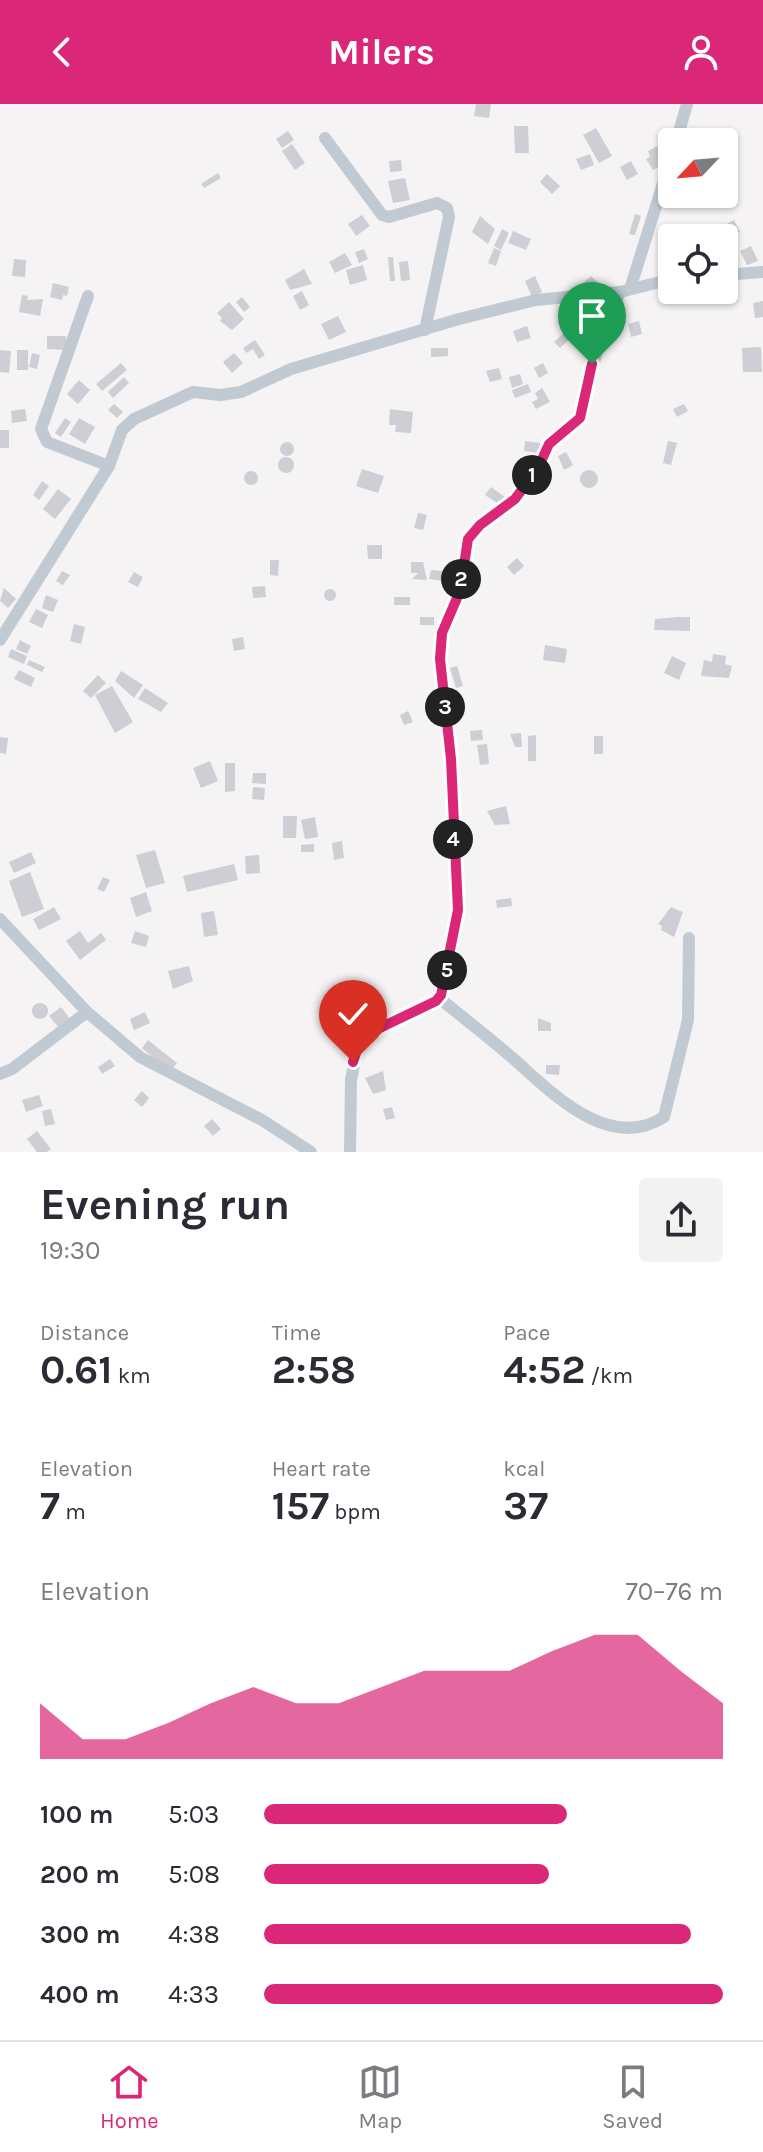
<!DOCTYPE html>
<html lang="en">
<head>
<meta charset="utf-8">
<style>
  :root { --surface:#fff; --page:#f2f2f3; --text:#2b2b33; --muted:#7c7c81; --line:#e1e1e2; --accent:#db2777 }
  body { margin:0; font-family:Karla,sans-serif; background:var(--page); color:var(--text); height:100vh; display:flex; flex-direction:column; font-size:30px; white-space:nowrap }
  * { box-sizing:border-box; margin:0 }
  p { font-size:26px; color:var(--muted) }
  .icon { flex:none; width:44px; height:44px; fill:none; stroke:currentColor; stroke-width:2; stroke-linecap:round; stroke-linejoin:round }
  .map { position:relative; height:1048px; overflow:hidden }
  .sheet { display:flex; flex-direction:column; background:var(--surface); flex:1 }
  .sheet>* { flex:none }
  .needle { width:52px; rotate:244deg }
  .fabs { position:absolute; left:658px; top:24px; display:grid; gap:16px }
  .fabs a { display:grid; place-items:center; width:80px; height:80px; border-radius:8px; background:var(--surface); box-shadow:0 2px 6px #0004; font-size:40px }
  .pin { position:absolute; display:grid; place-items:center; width:68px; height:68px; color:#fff; margin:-82px -34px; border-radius:50% 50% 50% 0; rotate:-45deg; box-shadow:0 0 8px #0007 }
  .pin .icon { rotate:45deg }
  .km { position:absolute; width:40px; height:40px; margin:-20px; border-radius:50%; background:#222; color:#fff; font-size:22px; line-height:40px; text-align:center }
  .round { display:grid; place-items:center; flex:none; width:84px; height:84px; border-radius:8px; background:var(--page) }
  .head { display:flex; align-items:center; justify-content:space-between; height:136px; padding:0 40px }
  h1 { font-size:44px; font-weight:700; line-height:60px }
  .stats { display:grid; grid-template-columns:repeat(3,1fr); gap:12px; height:136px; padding:8px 40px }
  .stats div { display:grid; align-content:center }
  .stats b { font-size:40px; font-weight:700 }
  .stats small { font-size:22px; font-weight:400 }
  .stats p { font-size:22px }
  .chart { height:224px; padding:16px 40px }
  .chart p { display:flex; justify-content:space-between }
  .chart svg { width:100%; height:144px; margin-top:8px; fill:var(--accent); opacity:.7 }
  ul { padding:0 40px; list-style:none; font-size:26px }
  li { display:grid; grid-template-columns:128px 96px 1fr; align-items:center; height:60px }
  li i { height:20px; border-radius:10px; background:var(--accent) }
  header { display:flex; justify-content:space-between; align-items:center; height:104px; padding:0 40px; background:var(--accent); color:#fff; font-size:36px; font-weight:700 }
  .tabs { display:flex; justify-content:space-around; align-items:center; height:112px; border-top:2px solid var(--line); background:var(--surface); font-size:22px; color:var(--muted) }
  .tabs a { display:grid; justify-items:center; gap:4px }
  .tabs .current { color:var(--accent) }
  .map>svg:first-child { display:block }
</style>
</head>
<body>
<header><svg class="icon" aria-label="back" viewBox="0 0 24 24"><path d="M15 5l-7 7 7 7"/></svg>Milers<svg class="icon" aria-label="person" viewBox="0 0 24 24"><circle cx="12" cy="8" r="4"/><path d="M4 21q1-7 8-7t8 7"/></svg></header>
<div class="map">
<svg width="763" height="1048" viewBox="0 0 763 1048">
  <rect width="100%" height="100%" fill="#f5f3f3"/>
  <!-- building -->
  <g fill="#cdcfd5">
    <polygon points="476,0 491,0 489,14 474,12"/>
    <polygon points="514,22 528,22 529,49 515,49"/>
    <polygon points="596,24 612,52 599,59 583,31"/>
    <polygon points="288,27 294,36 282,44 276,35"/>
    <polygon points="717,29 719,38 706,38 705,31"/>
    <polygon points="292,40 305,59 295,66 282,47"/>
    <polygon points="657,42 667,58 653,66 646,55 650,53 648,47"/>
    <polygon points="590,50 594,61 581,66 576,55"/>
    <polygon points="401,56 402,67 390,68 389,57"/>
    <polygon points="631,57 638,70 627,76 620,63"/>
    <polygon points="218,69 221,74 204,84 201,80"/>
    <polygon points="547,70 560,82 552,90 540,78"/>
    <polygon points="405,74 410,96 393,99 388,77"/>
    <polygon points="635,110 641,112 635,131 629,130"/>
    <polygon points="362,111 370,122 356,132 348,120"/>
    <polygon points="480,112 495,125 488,140 472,128"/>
    <polygon points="734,116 740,128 724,136 719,124"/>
    <polygon points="502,125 509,129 501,146 494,142"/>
    <polygon points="513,127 531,135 526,146 508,139"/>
    <polygon points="751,142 758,157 747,161 740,147"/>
    <polygon points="494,144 501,147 496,162 488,159"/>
    <polygon points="364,145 368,155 359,159 355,148"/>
    <polygon points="345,149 352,161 335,169 329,158"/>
    <polygon points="388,153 393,153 395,177 390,177"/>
    <polygon points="14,155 26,156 25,173 12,172"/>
    <polygon points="408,157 410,176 401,177 399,158"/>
    <polygon points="363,161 367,176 350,181 346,166"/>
    <polygon points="304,165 312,180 290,186 285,176"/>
    <polygon points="535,172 542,188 532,193 525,177"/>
    <polygon points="591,172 598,179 589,188 582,180"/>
    <polygon points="53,179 69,183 67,192 63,191 62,196 50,193"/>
    <polygon points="302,187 309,201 300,206 293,192"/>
    <polygon points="22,191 28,192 27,196 43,195 40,212 19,208"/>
    <polygon points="242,193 250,203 244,208 236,198"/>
    <polygon points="763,197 763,213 755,214 753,199"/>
    <polygon points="229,198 244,215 232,226 220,217 222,214 217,209"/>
    <polygon points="338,212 346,228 329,236 321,220"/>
    <polygon points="639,217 642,230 631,233 628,220"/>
    <polygon points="527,222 531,234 517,238 513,227"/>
    <polygon points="566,227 572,233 560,244 554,238"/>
    <polygon points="47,232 66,232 66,246 47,245"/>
    <polygon points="255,236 265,251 259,255 253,245 246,249 243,244"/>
    <polygon points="761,243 762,268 743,268 742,244"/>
    <polygon points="431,244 448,244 448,252 431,253"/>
    <polygon points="0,246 11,247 9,269 0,268"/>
    <rect x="17" y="246" width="11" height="20"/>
    <polygon points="32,249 40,251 37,265 29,263"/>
    <polygon points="234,249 243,259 232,269 223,258"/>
    <polygon points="121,259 127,266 102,287 96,280"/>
    <polygon points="543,259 548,269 539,274 534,264"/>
    <polygon points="499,264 502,275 490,278 486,267"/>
    <polygon points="520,270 523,280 512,284 509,273"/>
    <polygon points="124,273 129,279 113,294 108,288"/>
    <polygon points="79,276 90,286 78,300 67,290"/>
    <polygon points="528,280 531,288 515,294 512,286"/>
    <polygon points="542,284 550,298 536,305 532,298 538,295 535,289"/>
    <polygon points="114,300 123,308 117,314 108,306"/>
    <polygon points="684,300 688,307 677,313 673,305"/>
    <polygon points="25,305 27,317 12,319 11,307"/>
    <polygon points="390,305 413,308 411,329 395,328 396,321 389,321"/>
    <polygon points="65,314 71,318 61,333 55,329"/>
    <polygon points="79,314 95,323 85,340 69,330"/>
    <rect x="0" y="326" width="9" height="18"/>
    <polygon points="525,337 541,339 539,349 524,347"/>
    <polygon points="668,337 677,339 671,361 663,359"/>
    <circle cx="287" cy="345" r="7"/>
    <polygon points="566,348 573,361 564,366 558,352"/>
    <circle cx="286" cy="361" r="8"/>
    <polygon points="362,365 384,372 378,389 356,382"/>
    <circle cx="589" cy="375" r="9"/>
    <circle cx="251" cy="374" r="7"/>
    <polygon points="42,377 49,382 39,396 33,391"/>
    <polygon points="491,383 505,393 500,401 485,391"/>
    <polygon points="58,385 71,395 55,415 43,405"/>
    <polygon points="418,409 427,411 423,426 414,424"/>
    <polygon points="367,441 382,441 382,455 368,455"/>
    <polygon points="517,454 524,462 514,471 507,463"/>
    <polygon points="270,456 279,456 278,472 270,471"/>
    <polygon points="411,458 423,458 427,476 412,475 418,469 411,469"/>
    <polygon points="431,466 453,468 452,478 429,475"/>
    <polygon points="62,467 70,471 63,481 56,477"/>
    <polygon points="134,468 143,473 138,483 128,478"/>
    <polygon points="265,482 266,493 253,494 252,483"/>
    <polygon points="4,484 16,495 8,504 0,497"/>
    <circle cx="330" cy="491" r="6"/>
    <polygon points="46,491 58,496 53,508 42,504"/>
    <rect x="394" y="493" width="16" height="8"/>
    <polygon points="36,505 48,511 42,524 29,518"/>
    <rect x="420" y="513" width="14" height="8"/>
    <polygon points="678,513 690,513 690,527 654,526 655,515"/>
    <polygon points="74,520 85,523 81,540 70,537"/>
    <polygon points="243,533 245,545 234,547 232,535"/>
    <polygon points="20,536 31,542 27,550 16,545"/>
    <polygon points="545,541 567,545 565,559 543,556"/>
    <polygon points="11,545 27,552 24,560 8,553"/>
    <polygon points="713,550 726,552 725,560 732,562 729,574 701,572 704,556 712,558"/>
    <polygon points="672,552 686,559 679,576 664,569"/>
    <polygon points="29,556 45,563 42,568 27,561"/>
    <polygon points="457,562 463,582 456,584 450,564"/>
    <polygon points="19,566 35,574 31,583 14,575"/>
    <polygon points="121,567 143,581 134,594 115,577"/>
    <polygon points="98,571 106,579 91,594 83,587"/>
    <polygon points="112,582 133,618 115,629 95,591"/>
    <polygon points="145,584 168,599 161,608 138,595"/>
    <polygon points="408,607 413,618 404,621 400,611"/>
    <polygon points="482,626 483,636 471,637 470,627"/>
    <polygon points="521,629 522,643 515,643 510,630"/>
    <polygon points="536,631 536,657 528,657 528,632"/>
    <rect x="594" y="632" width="9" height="18"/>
    <polygon points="0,633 8,634 6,650 0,649"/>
    <polygon points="487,640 489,660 480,661 477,641"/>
    <polygon points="210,657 218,677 201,684 193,664"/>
    <polygon points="225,659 235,659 235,687 225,688"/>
    <polygon points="253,669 266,669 266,680 252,679"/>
    <polygon points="253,683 265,684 264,696 252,695"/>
    <polygon points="506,702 510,720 495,721 487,707"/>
    <polygon points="283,712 297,712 296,734 283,734"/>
    <polygon points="315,713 318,733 305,735 301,716"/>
    <polygon points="342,737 344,754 334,756 332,739"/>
    <polygon points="314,740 314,748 301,748 301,741"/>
    <polygon points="155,746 165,779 146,784 136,751"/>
    <polygon points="31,748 36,759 14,769 9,758"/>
    <polygon points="259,751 260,769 246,770 245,752"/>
    <polygon points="234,760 238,776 187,788 183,772"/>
    <polygon points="30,768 44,805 22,813 9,777"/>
    <polygon points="103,773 110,776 104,788 97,785"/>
    <polygon points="146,788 152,807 136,813 130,794"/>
    <polygon points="511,794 512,802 497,804 496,796"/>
    <polygon points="54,803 61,815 39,826 33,815"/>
    <polygon points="671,803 683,808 674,833 661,826 662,822 658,820"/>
    <polygon points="214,807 218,831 204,833 201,809"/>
    <polygon points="80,827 88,839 101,829 106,836 80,856 66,837"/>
    <polygon points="135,827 149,832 146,843 131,839"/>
    <polygon points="189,862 193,877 173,885 168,867"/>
    <circle cx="40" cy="907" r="8"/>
    <polygon points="337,902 341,910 327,916 323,908"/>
    <polygon points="61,903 71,916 60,925 49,912"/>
    <polygon points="145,908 150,919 134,926 130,915"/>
    <polygon points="538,914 551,919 551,927 538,927"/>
    <polygon points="148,936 177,959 170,968 142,944"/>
    <polygon points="110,955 115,962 102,970 98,963"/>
    <polygon points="546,961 560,961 559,971 546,970"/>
    <polygon points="383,967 386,986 373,990 365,974"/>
    <polygon points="142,987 149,994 142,1003 134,996"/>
    <polygon points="39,991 43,1002 26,1008 22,996"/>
    <polygon points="392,1003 395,1014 386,1016 383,1005"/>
    <polygon points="51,1005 55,1020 45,1022 42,1007"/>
    <polygon points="212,1015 221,1025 213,1032 204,1022"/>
    <polygon points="37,1027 51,1045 47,1048 37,1048 27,1035"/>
  </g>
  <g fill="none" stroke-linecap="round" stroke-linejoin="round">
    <!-- minor -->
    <g stroke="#c1cad2" stroke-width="12">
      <polyline points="325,34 382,111 389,113 437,99 447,104 449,113 425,226"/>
      <polyline points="676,38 687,0"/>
      <polyline points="724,171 763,168"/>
      <polyline points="630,185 672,51"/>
      <polyline points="88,192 41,325 47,338 109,362"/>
      <polyline points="0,536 109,362 122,326 134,315 193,288 220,291 241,288 291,265 459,215 536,196 620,188 672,175"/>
      <polyline points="0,815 87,908 140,953 262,1016 311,1048"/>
      <path d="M439 894C465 915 491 935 516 957 554 991 610 1048 664 1013L688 916 689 834"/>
      <polyline points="0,970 12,965 87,908"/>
      <polyline points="350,1048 351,976 359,936 437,896 453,842 458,806 451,655 440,555 442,529 460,487 468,435 480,421 515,395 538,364 549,340 580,314 599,238 620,188"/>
    </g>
  </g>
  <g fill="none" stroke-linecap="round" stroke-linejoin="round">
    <!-- route casing -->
    <g stroke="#fff" stroke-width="16">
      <polyline id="route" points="353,958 361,933 436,897 441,891 458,806 451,655 440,555 442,529 460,487 468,435 480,421 515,395 538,364 549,340 580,314 592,260"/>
    </g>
    <!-- route -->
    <use href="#route" stroke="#db2777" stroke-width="10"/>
  </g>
</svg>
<div class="fabs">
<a><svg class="needle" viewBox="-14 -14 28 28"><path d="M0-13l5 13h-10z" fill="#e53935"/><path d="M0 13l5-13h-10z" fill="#7c7c81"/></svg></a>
<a><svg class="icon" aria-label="locate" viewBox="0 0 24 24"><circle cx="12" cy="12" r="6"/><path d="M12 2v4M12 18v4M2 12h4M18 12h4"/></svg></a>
</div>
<div class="pin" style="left:592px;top:260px;background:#1e9e55"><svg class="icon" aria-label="arrive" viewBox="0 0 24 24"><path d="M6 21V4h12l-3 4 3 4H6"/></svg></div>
<div class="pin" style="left:353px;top:958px;background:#d93025"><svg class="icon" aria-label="check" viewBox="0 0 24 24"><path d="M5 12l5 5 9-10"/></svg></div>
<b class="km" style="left:532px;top:371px">1</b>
<b class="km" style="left:461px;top:475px">2</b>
<b class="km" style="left:445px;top:603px">3</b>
<b class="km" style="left:453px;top:735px">4</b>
<b class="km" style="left:447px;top:866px">5</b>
</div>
<section class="sheet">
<div class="head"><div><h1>Evening run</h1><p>19:30</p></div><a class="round"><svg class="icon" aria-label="share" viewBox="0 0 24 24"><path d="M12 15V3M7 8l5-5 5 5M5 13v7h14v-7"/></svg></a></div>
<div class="stats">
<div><p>Distance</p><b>0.61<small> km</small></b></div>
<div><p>Time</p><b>2:58</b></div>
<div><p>Pace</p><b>4:52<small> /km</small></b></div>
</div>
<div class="stats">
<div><p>Elevation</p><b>7<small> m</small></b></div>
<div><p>Heart rate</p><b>157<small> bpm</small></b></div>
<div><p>kcal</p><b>37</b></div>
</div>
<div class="chart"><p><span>Elevation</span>70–76 m</p>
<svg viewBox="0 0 160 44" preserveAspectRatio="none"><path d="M0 44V27L10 38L20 38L30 33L40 27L50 22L60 27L70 27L80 22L90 17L100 17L110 17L120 11L130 6L140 6L150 17L160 27V44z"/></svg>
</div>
<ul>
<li><b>100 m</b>5:03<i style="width:66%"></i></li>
<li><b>200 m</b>5:08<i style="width:62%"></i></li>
<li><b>300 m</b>4:38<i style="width:93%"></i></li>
<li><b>400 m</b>4:33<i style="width:100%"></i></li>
</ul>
</section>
<nav class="tabs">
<a class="current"><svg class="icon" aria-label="home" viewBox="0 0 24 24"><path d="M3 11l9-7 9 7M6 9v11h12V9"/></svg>Home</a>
<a><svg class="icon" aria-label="map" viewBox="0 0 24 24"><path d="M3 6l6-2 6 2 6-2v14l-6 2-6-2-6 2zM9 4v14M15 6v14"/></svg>Map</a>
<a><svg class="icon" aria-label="saved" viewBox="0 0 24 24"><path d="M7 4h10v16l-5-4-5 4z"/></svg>Saved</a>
</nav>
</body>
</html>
